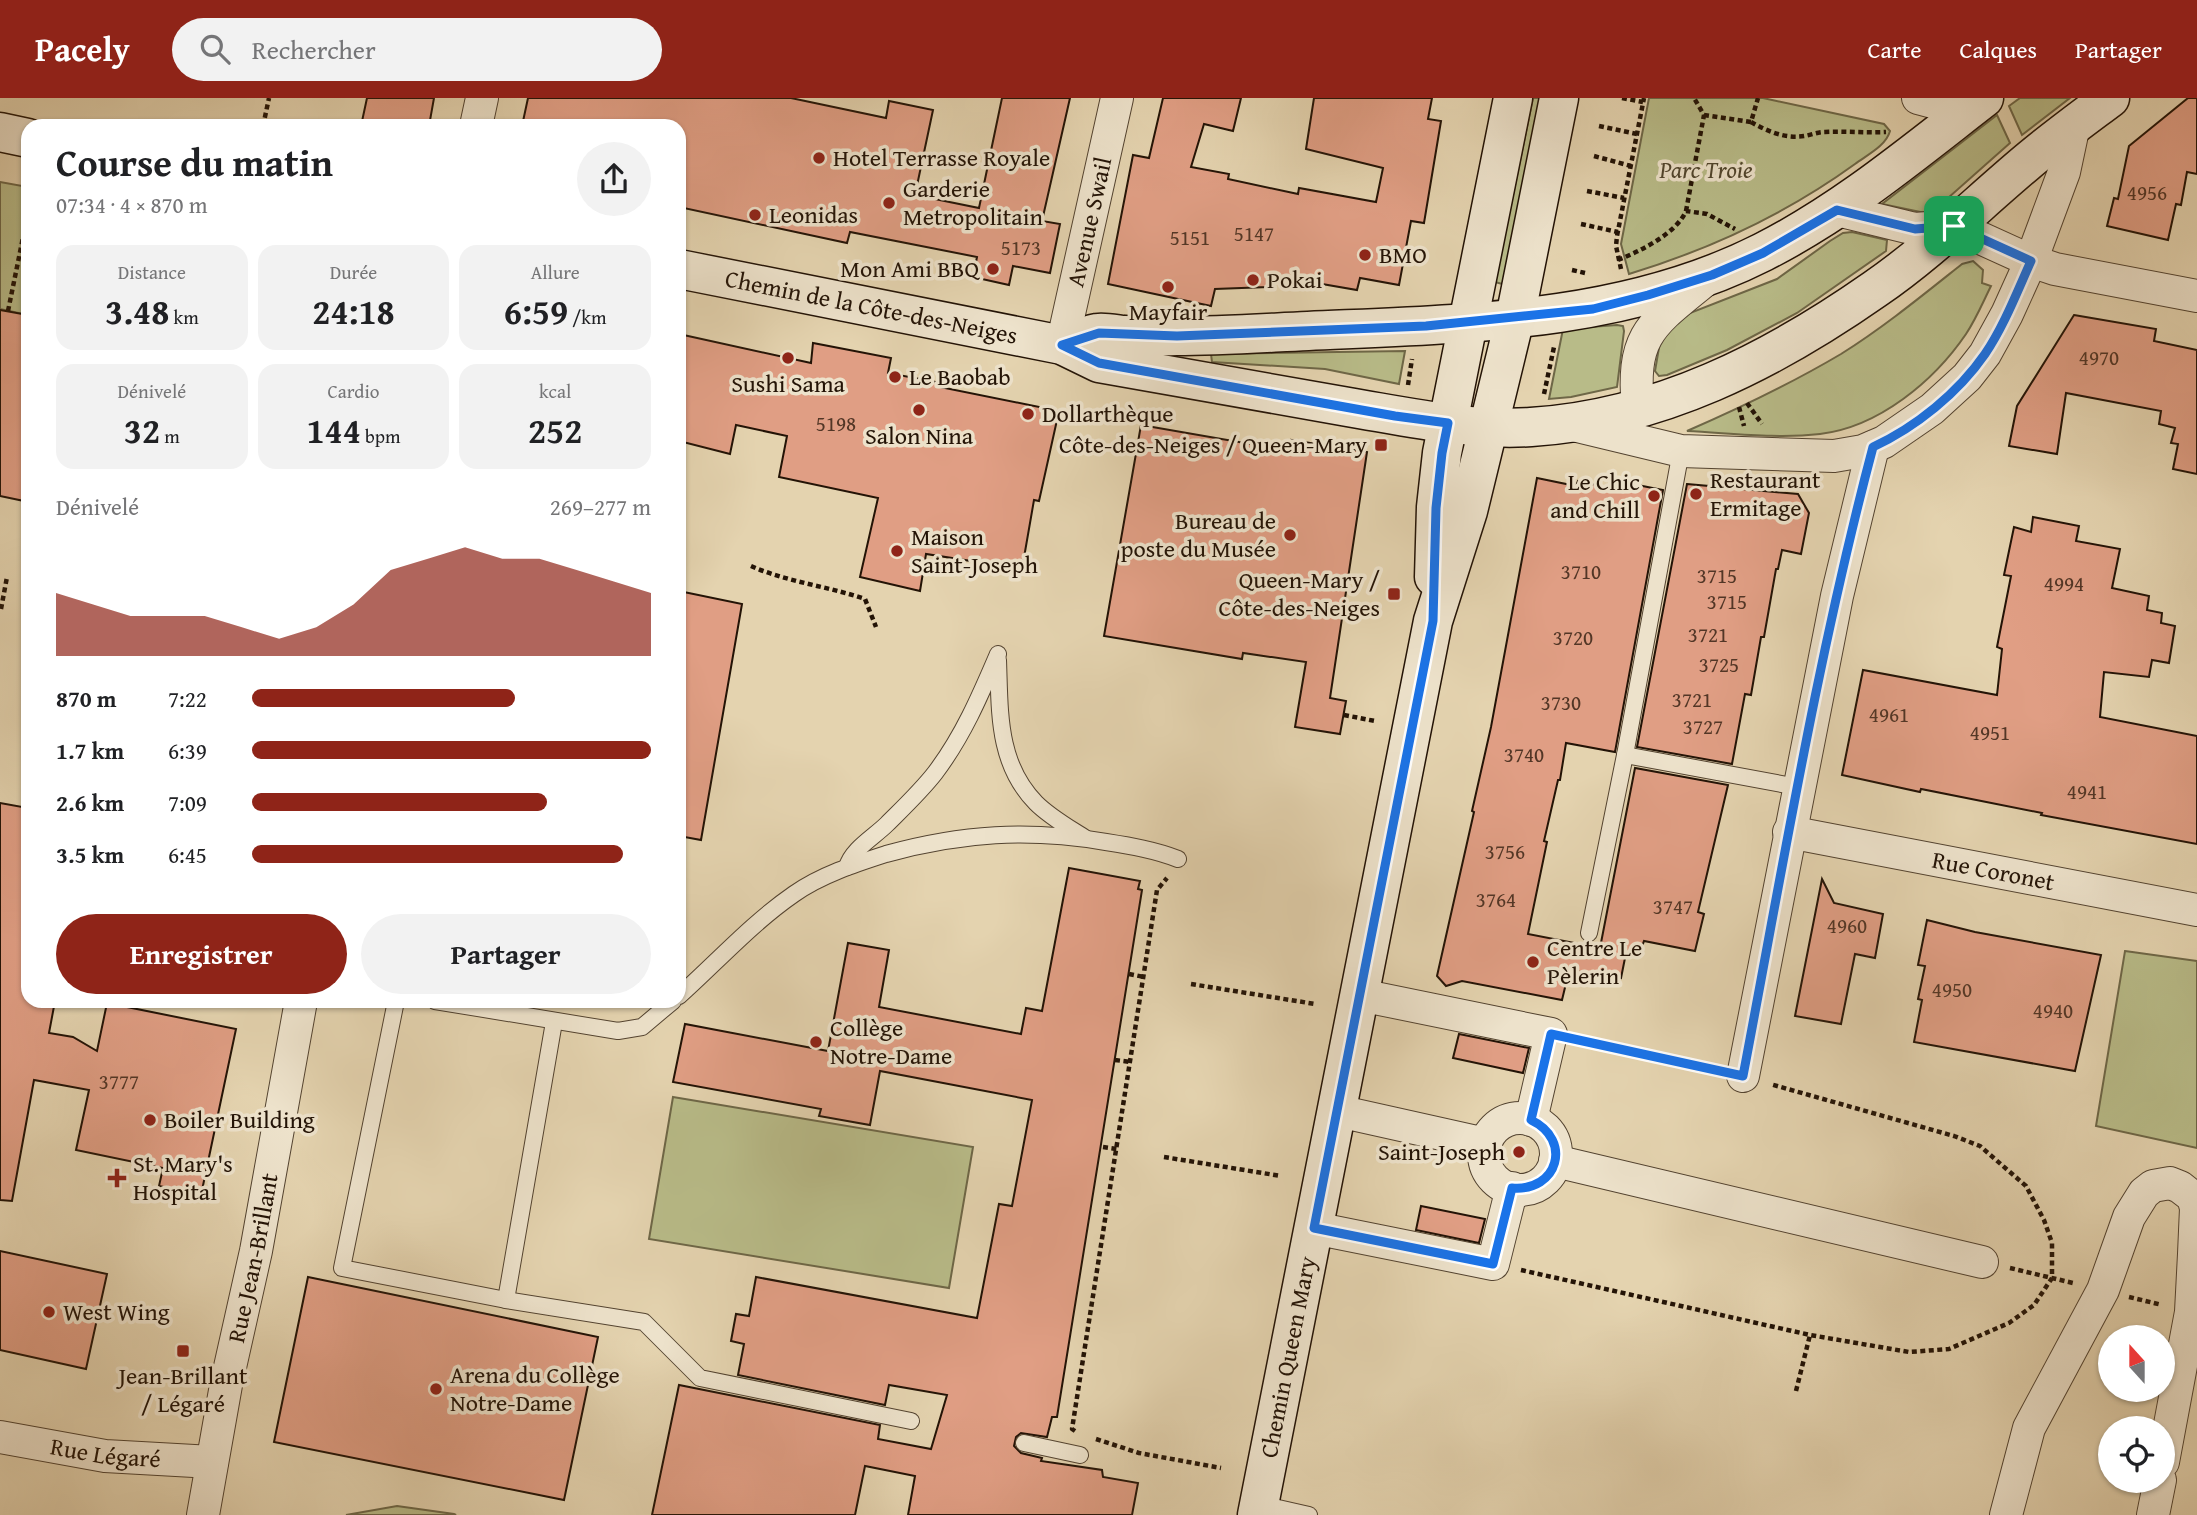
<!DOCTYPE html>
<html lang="fr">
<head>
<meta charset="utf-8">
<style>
  :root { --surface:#fff; --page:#f2f2f2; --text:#202124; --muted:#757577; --accent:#8f2418 }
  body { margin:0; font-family:"Gentium Book Plus",serif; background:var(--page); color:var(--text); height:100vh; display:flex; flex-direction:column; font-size:26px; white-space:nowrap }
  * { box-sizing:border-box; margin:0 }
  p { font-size:23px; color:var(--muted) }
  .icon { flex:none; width:38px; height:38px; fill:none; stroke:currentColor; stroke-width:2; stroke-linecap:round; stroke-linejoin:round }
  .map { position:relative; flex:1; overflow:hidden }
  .sheet { position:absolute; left:21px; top:21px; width:665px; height:889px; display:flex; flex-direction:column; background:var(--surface); border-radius:21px; box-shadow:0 2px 5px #0004 }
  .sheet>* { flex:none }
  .needle { width:46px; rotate:339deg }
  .tools { position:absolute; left:2098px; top:1227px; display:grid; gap:14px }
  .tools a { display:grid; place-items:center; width:77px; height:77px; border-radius:50%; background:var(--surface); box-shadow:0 2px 5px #0004; font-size:35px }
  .pin { position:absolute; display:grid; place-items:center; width:60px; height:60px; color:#fff; margin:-30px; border-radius:14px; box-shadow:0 4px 10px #0006 }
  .round { display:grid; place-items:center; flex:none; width:74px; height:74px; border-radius:37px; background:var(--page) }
  .overview { display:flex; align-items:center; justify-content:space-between; height:119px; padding:0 35px }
  h1 { font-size:38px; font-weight:600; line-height:52px }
  .stats { display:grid; grid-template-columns:repeat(3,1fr); gap:10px; height:119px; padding:7px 35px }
  .stats div { display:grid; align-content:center; border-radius:18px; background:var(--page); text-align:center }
  .stats b { font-size:35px; font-weight:600 }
  .stats small { font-size:19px; font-weight:400 }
  .stats p { font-size:19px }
  .chart { height:196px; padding:14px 35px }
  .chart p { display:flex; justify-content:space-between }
  .chart svg { width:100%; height:126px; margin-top:7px; fill:var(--accent); opacity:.7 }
  .cta { display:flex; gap:14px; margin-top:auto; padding:14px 35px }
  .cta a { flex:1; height:80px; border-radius:42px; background:var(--accent); color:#fff; font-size:28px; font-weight:600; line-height:80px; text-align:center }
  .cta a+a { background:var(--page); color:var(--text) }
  ul { padding:0 35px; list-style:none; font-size:23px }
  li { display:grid; grid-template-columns:112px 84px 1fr; align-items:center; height:52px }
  li i { height:18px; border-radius:9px; background:var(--accent) }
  header { display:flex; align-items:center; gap:42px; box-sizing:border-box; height:98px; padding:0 35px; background:var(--accent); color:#fff }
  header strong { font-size:33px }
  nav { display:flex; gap:38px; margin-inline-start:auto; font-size:24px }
  .search { width:490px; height:63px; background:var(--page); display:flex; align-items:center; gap:18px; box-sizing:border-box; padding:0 24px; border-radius:38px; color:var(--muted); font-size:26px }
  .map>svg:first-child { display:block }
</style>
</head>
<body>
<header>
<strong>Pacely</strong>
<div class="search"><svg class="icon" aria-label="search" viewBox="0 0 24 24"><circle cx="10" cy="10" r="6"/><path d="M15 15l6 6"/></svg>Rechercher</div>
<nav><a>Carte</a><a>Calques</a><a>Partager</a></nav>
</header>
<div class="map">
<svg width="2197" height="1417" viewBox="0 0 2197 1417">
  <rect width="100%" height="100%" fill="#e4d3af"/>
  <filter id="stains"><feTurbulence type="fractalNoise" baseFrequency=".00286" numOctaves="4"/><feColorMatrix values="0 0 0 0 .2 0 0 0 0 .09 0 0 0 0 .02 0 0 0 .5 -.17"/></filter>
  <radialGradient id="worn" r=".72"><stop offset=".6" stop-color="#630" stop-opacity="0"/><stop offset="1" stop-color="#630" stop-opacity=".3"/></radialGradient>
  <!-- green -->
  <g fill="#b8bb88" stroke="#6e6747" stroke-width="2">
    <polygon points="1533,0 1543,0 1506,187 1495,184"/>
    <path d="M1649 0H1763L1884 26 1890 33C1886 48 1867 57 1855 66 1786 116 1711 151 1629 176L1621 146Z"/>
    <polygon points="2020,0 2070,0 2022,37 2009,8"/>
    <polygon points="1997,17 2010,45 1930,116 1882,106"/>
    <polygon points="0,84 28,89 28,217 0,211"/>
    <polygon points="1852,134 1887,142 1886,153 1797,215 1727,252 1667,277 1659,278 1655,273 1662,232 1672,222 1777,181 1830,143 1843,135"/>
    <path d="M1973 163 1983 172 1982 185 1991 188C1983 204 1976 221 1966 236 1934 283 1879 329 1820 336 1776 341 1731 335 1687 333 1740 310 1792 285 1841 256 1884 229 1923 197 1962 166Z"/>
    <polygon points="1617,227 1623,228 1624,233 1617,289 1571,299 1549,301 1563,231"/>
    <polygon points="1405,253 1399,286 1325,271 1212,264 1211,256"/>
    <polygon points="2125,853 2197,863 2197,1050 2096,1028"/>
    <polygon points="673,999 973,1049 949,1190 649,1141"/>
    <polygon points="397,1408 454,1416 456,1417 346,1417"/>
  </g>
  <!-- building -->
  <g fill="#e09e84" stroke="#231306" stroke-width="2">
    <polygon points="367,0 434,0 429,28 361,28"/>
    <polygon points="528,0 791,0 886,20 889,3 933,12 915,97 979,110 1002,0 1070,0 1042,123 1060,126 1050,175 1013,168 1009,187 973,179 977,159 850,134 847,145 679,109 679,28 522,28"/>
    <polygon points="1163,0 1241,0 1233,33 1204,26 1191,69 1229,76 1228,81 1298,96 1299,90 1376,104 1383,70 1306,51 1314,0 1432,0 1428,21 1441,23 1424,125 1411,123 1399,187 1360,180 1357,192 1270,177 1268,189 1215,191 1211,208 1108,186 1133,57 1149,60"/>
    <polygon points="2188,0 2197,0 2197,76 2187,74 2181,107 2176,106 2168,142 2107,128 2114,100 2118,101 2129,48"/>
    <polygon points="0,212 28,217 28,397 25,396 24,403 0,398"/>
    <polygon points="2074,217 2156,231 2154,243 2197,252 2197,376 2173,371 2178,346 2171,345 2175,330 2159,326 2161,313 2066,295 2057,356 2009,348 2017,308"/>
    <polygon points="679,236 811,265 813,245 891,260 888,275 941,285 940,289 1059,313 1039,403 1034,402 1022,471 926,456 920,493 860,479 878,400 779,379 787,338 736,327 730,356 679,343"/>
    <polygon points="1141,327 1290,353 1291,342 1367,354 1330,600 1346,603 1340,636 1295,629 1306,564 1243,555 1242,561 1104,538"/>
    <polygon points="1537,380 1576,388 1578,383 1624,393 1627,385 1663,392 1615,654 1566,645 1560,682 1558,682 1544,743 1547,744 1528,836 1600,850 1635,670 1728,687 1698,814 1704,816 1695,853 1644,843 1639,857 1626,855 1621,880 1574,873 1575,880 1568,877 1562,902 1462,883 1446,888 1437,878 1474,714 1472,713 1491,629"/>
    <polygon points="1687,386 1798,396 1809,415 1801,456 1782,452 1778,471 1776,471 1764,539 1761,539 1751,597 1745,596 1732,666 1637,649"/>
    <polygon points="2033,419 2079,428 2076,443 2120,451 2112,490 2149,498 2147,512 2162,515 2161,525 2175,528 2169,565 2152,562 2149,579 2104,574 2100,619 2197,638 2197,746 2041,717 2042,715 1921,691 1920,694 1842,677 1863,572 1997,597 2002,551 1997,549 2011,478 2004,477 2014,429 2031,434"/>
    <polygon points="679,493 742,506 701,742 679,738"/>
    <polygon points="0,705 28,710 28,903 55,903 49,935 73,939 97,953 107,905 236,931 201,1097 159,1088 163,1070 76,1052 89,992 34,982 12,1103 0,1102"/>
    <polygon points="1069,770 1140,783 1138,791 1142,792 1057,1319 1052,1319 1047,1339 1021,1335 1016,1339 1014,1348 1021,1355 1042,1360 1041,1363 1102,1372 1103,1379 1138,1385 1132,1417 908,1417 915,1378 865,1368 855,1417 652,1417 679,1287 880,1327 878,1341 931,1351 947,1297 889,1287 885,1307 738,1277 744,1246 731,1243 736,1216 749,1218 756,1179 977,1220 999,1106 1012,1108 1032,1002 880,973 870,1027 819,1018 821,1011 673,984 685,926 828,953 848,845 889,852 879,909 1021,936 1026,910 1042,913"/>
    <polygon points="1822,781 1834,805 1883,816 1875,860 1855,856 1841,926 1795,918"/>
    <polygon points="1927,822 1975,834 2101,857 2075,973 1914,944 1922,902 1918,901 1925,868 1918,867"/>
    <polygon points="1459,936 1529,950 1523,975 1453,960"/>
    <polygon points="1421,1108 1485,1121 1479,1145 1416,1132"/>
    <polygon points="0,1153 107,1176 86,1271 0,1252"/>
    <polygon points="308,1179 598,1239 564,1402 274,1344"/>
  </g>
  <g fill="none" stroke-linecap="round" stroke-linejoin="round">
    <!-- lane casing -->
    <g stroke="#534330" stroke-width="18">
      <g id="lane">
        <path d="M998 562C1000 614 997 665 1036 705 1050 719 1068 729 1085 740"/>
        <polyline points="1625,657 1798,689"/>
        <path d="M847 769C852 751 874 739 887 726 903 710 921 693 935 675 963 638 980 598 998 556"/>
        <polyline points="1589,835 1625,657 1681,353"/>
        <path d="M679 898C717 864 752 825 794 796 821 777 855 766 886 756 962 735 1028 731 1106 744 1131 748 1155 752 1178 761"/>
        <polyline points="396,903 342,1170 506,1202 554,924"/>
        <polyline points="435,903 618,933 642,929 673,903"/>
        <polyline points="506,1202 644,1224 700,1280 911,1323"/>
        <polyline points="1024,1345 1080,1357"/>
        <polyline points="1260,1406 1309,1417"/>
      </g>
    </g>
    <!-- street casing -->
    <g stroke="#534330" stroke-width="34">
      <g id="street">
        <polyline points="1918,0 1967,13"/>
        <polyline points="476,28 482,0"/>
        <polyline points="1837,112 1915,131 1954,128 2031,163 2055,171 2197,198"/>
        <path id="s1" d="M1062 247 1117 0"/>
        <path d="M1638 311C1631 238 1650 227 1703 184"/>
        <polyline points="1573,327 1681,353 1834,358 1863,353 1884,344 1932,311 1967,279 1985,256 2007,216 2031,163 2064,74 2074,27"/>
        <path id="s2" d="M1789 734 2197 812"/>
        <polyline points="1360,897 1551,936 1531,1022"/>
        <polyline points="1743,978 1837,498 1873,349"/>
        <polyline points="1338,1013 1486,1046"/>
        <circle cx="1520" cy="1056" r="36"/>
        <polyline points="1555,1063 1982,1164"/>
        <polyline points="1314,1130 1493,1166 1512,1090"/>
        <path id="s3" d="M0 1339 105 1358 212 1364"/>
        <path id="s4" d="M203 1417 226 1287 256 1153 301 903"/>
        <polyline points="2006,1417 2029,1330 2103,1192 2129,1119 2144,1095 2153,1088 2170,1085 2180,1089 2193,1099 2196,1110 2194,1156 2191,1214 2163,1364"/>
        <polyline points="2153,1417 2160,1382"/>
      </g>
    </g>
    <!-- secondary casing -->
    <g stroke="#231306" stroke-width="41">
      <g id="secondary">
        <polyline points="0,34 28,40"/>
        <path id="s5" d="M679 171 1062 247 1099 265C1182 280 1265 295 1348 309 1408 319 1470 333 1531 329 1659 321 1772 263 1875 191 1929 154 1976 107 2026 65 2053 42 2082 21 2110 0"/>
        <path d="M1062 247C1073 243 1085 237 1097 235 1105 234 1115 236 1123 237 1141 238 1158 239 1176 238 1220 238 1264 235 1308 233 1461 226 1623 225 1763 154 1844 113 1913 55 1984 0"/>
        <polyline points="1434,479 1436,409 1442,355 1513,0"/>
        <path id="s6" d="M1257 1417 1433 523 1468 413 1515 220 1559 0"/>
      </g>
    </g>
    <!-- path -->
    <g stroke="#231306" stroke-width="4.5" stroke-dasharray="5 3.5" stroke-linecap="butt">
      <polyline points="1622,0 1643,4"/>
      <polyline points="1704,17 1751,24 1758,0"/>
      <path d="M1751 24C1767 33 1785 41 1804 38 1811 37 1818 34 1825 34 1846 33 1866 35 1886 34"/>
      <polyline points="263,28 269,0"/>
      <polyline points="1599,28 1637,36"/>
      <polyline points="1594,58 1631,68"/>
      <polyline points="1587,93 1624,100"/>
      <polyline points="1686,113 1704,17 1694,0"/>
      <polyline points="1581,126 1618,134"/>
      <path d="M1618 162C1640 153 1676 136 1686 113L1707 116 1735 131"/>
      <polyline points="1621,171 1616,148 1617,138 1644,0"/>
      <polyline points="1572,172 1585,175"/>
      <polyline points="8,213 28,115"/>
      <polyline points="1408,287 1412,261"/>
      <polyline points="1544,296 1554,249"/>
      <polyline points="1747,305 1762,326"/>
      <polyline points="1739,309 1744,328"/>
      <path d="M751 468C787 484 827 488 865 501L876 529"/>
      <polyline points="1,511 7,479"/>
      <polyline points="1344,617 1375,623"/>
      <polyline points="1129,876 1144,879"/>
      <polyline points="1191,886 1315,906"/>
      <polyline points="1579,942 1714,972"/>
      <polyline points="1115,962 1131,964"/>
      <polyline points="1103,1049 1117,1051"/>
      <polyline points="1164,1059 1281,1078"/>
      <polyline points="2010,1170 2073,1185"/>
      <polyline points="1521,1172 1810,1237 1909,1254 1949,1251 2009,1225 2034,1207 2052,1180 2052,1145 2044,1122 2026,1088 1980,1048 1954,1038 1770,986"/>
      <polyline points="2129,1199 2162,1207"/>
      <polyline points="1796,1293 1810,1237"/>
      <polyline points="1075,1333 1072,1331 1157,792 1167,780"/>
      <polyline points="1096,1341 1139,1355 1221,1370"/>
    </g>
    <!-- lane -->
    <use href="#lane" stroke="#ede2cb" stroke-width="16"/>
    <!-- street -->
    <use href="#street" stroke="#ede2cb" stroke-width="32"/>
    <!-- secondary -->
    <use href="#secondary" stroke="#ede2cb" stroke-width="38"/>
  </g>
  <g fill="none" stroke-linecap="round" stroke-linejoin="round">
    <!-- route casing -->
    <g stroke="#fff" stroke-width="14">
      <path id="route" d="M1837 112 1915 131 1954 128 2031 163C2017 194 2004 228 1985 256 1958 295 1916 329 1873 349 1818 556 1783 768 1743 978L1551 936 1531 1022C1573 1042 1558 1094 1512 1090L1493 1166 1314 1130 1433 523 1436 410 1442 355 1448 325 1395 318 1099 265 1062 247 1099 235 1177 238 1426 228 1593 211 1648 197 1712 177 1763 155Z"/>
    </g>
    <!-- route -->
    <use href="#route" stroke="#1a73e8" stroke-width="9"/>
  </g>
  <!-- markers -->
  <g fill="#8f2418" stroke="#ede2cb" stroke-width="2.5">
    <circle cx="819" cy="60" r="7"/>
    <circle cx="889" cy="105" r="7"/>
    <circle cx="755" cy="117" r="7"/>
    <circle cx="1365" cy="157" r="7"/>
    <circle cx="993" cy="171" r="7"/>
    <circle cx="1253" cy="182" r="7"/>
    <circle cx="1168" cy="189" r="7"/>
    <circle cx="788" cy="260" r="7"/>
    <circle cx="895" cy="279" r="7"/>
    <circle cx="919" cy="312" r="7"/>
    <circle cx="1028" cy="316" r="7"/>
    <rect x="1374" y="340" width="14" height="14" rx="3.5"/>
    <circle cx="1696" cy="396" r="7"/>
    <circle cx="1654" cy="398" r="7"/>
    <circle cx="1290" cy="437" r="7"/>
    <circle cx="897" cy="453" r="7"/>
    <rect x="1387" y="489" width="14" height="14" rx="3.5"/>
    <circle cx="1533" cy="864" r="7"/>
    <circle cx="816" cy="944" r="7"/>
    <circle cx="150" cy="1022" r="7"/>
    <circle cx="1519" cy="1054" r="7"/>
    <path d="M113.5 1069.5h7v7h7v7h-7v7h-7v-7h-7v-7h7z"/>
    <circle cx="49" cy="1214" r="7"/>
    <rect x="176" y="1246" width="14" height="14" rx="3.5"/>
    <circle cx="436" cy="1291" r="7"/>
  </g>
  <g text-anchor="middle" stroke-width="7" stroke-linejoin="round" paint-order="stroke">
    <!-- number labels -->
    <g font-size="21" fill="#523626">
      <text x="2147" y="102">4956</text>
      <text x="1254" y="143">5147</text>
      <text x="1190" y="147">5151</text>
      <text x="1021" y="157">5173</text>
      <text x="2099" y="267">4970</text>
      <text x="836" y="333">5198</text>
      <text x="1581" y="481">3710</text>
      <text x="1717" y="485">3715</text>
      <text x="2064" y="493">4994</text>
      <text x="1727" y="511">3715</text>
      <text x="1708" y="544">3721</text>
      <text x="1573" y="547">3720</text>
      <text x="1719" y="574">3725</text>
      <text x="1692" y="609">3721</text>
      <text x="1561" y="612">3730</text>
      <text x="1889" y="624">4961</text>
      <text x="1703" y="636">3727</text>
      <text x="1990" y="642">4951</text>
      <text x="1524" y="664">3740</text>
      <text x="2087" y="701">4941</text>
      <text x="1505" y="761">3756</text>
      <text x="1496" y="809">3764</text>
      <text x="1673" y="816">3747</text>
      <text x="1847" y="835">4960</text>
      <text x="1952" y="899">4950</text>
      <text x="2053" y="920">4940</text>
      <text x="119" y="991">3777</text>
    </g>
    <!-- poi labels -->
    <g font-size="24" fill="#231306" stroke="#ede2cb" text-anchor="start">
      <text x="833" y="68">Hotel Terrasse Royale</text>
      <text x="903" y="99">Garderie<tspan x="903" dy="28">Metropolitain</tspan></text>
      <text x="769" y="125">Leonidas</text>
      <text x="1379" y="165">BMO</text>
      <text x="979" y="179" text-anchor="end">Mon Ami BBQ</text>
      <text x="1267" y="190">Pokai</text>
      <text x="1168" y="222" text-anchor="middle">Mayfair</text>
      <text x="909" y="287">Le Baobab</text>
      <text x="788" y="294" text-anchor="middle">Sushi Sama</text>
      <text x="1042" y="324">Dollarthèque</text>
      <text x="919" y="346" text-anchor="middle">Salon Nina</text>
      <text x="1367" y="355" text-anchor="end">Côte-des-Neiges / Queen-Mary</text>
      <text x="1710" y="390">Restaurant<tspan x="1710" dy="28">Ermitage</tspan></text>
      <text x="1640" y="392" text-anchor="end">Le Chic<tspan x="1640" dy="28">and Chill</tspan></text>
      <text x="1276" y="431" text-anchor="end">Bureau de<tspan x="1276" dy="28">poste du Musée</tspan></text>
      <text x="911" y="447">Maison<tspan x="911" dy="28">Saint-Joseph</tspan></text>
      <text x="1380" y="490" text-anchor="end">Queen-Mary /<tspan x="1380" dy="28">Côte-des-Neiges</tspan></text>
      <text x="1547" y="858">Centre Le<tspan x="1547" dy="28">Pèlerin</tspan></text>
      <text x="830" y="938">Collège<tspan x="830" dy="28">Notre-Dame</tspan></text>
      <text x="164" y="1030">Boiler Building</text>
      <text x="1505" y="1062" text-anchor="end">Saint-Joseph</text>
      <text x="133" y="1074">St. Mary's<tspan x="133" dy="28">Hospital</tspan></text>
      <text x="63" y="1222">West Wing</text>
      <text x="450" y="1285">Arena du Collège<tspan x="450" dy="28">Notre-Dame</tspan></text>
      <text x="183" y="1286" text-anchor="middle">Jean-Brillant<tspan x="183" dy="28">/ Légaré</tspan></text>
    </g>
    <!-- park labels -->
    <g font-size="24" font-style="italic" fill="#50452d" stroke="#ede2cb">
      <text x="1706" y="80">Parc Troie</text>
    </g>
    <!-- street labels -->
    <g font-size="24" fill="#231306" stroke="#ede2cb">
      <text dy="8" stroke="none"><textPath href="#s1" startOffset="126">Avenue Swail</textPath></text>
      <text dy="8" stroke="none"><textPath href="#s5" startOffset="196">Chemin de la Côte-des-Neiges</textPath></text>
      <text dy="8" stroke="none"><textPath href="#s2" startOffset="208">Rue Coronet</textPath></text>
      <text dy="8" stroke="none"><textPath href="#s4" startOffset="262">Rue Jean-Brillant</textPath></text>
      <text dy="8" stroke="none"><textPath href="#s6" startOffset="161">Chemin Queen Mary</textPath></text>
      <text dy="8" stroke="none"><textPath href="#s3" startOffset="107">Rue Légaré</textPath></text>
    </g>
  </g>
  <rect width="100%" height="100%" filter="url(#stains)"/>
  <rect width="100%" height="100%" fill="url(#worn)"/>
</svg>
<div class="tools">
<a><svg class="needle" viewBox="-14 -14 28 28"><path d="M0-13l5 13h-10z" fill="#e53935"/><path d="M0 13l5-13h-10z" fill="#757577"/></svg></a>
<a><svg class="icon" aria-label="locate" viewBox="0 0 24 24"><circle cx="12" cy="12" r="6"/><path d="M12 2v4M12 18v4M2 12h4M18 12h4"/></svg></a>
</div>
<div class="pin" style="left:1954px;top:128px;background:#1e9e55"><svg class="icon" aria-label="arrive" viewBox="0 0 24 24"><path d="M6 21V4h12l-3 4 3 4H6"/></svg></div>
<section class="sheet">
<div class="overview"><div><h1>Course du matin</h1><p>07:34 · 4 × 870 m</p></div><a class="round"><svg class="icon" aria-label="share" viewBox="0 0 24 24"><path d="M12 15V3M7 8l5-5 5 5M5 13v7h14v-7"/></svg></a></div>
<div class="stats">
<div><p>Distance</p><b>3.48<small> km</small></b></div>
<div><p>Durée</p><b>24:18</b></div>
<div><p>Allure</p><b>6:59<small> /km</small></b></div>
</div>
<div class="stats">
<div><p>Dénivelé</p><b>32<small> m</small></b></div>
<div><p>Cardio</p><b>144<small> bpm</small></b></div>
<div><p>kcal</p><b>252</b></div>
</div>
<div class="chart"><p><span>Dénivelé</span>269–277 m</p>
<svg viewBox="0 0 160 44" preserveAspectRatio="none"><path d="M0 44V22L10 26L20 30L30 30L40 30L50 34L60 38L70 34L80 26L90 14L100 10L110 6L120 10L130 10L140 14L150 18L160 22V44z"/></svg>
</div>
<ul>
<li><b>870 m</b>7:22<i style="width:66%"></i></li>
<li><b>1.7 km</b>6:39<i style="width:100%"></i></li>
<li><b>2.6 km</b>7:09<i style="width:74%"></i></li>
<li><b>3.5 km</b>6:45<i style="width:93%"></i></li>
</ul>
<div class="cta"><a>Enregistrer</a><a>Partager</a></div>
</section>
</div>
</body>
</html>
